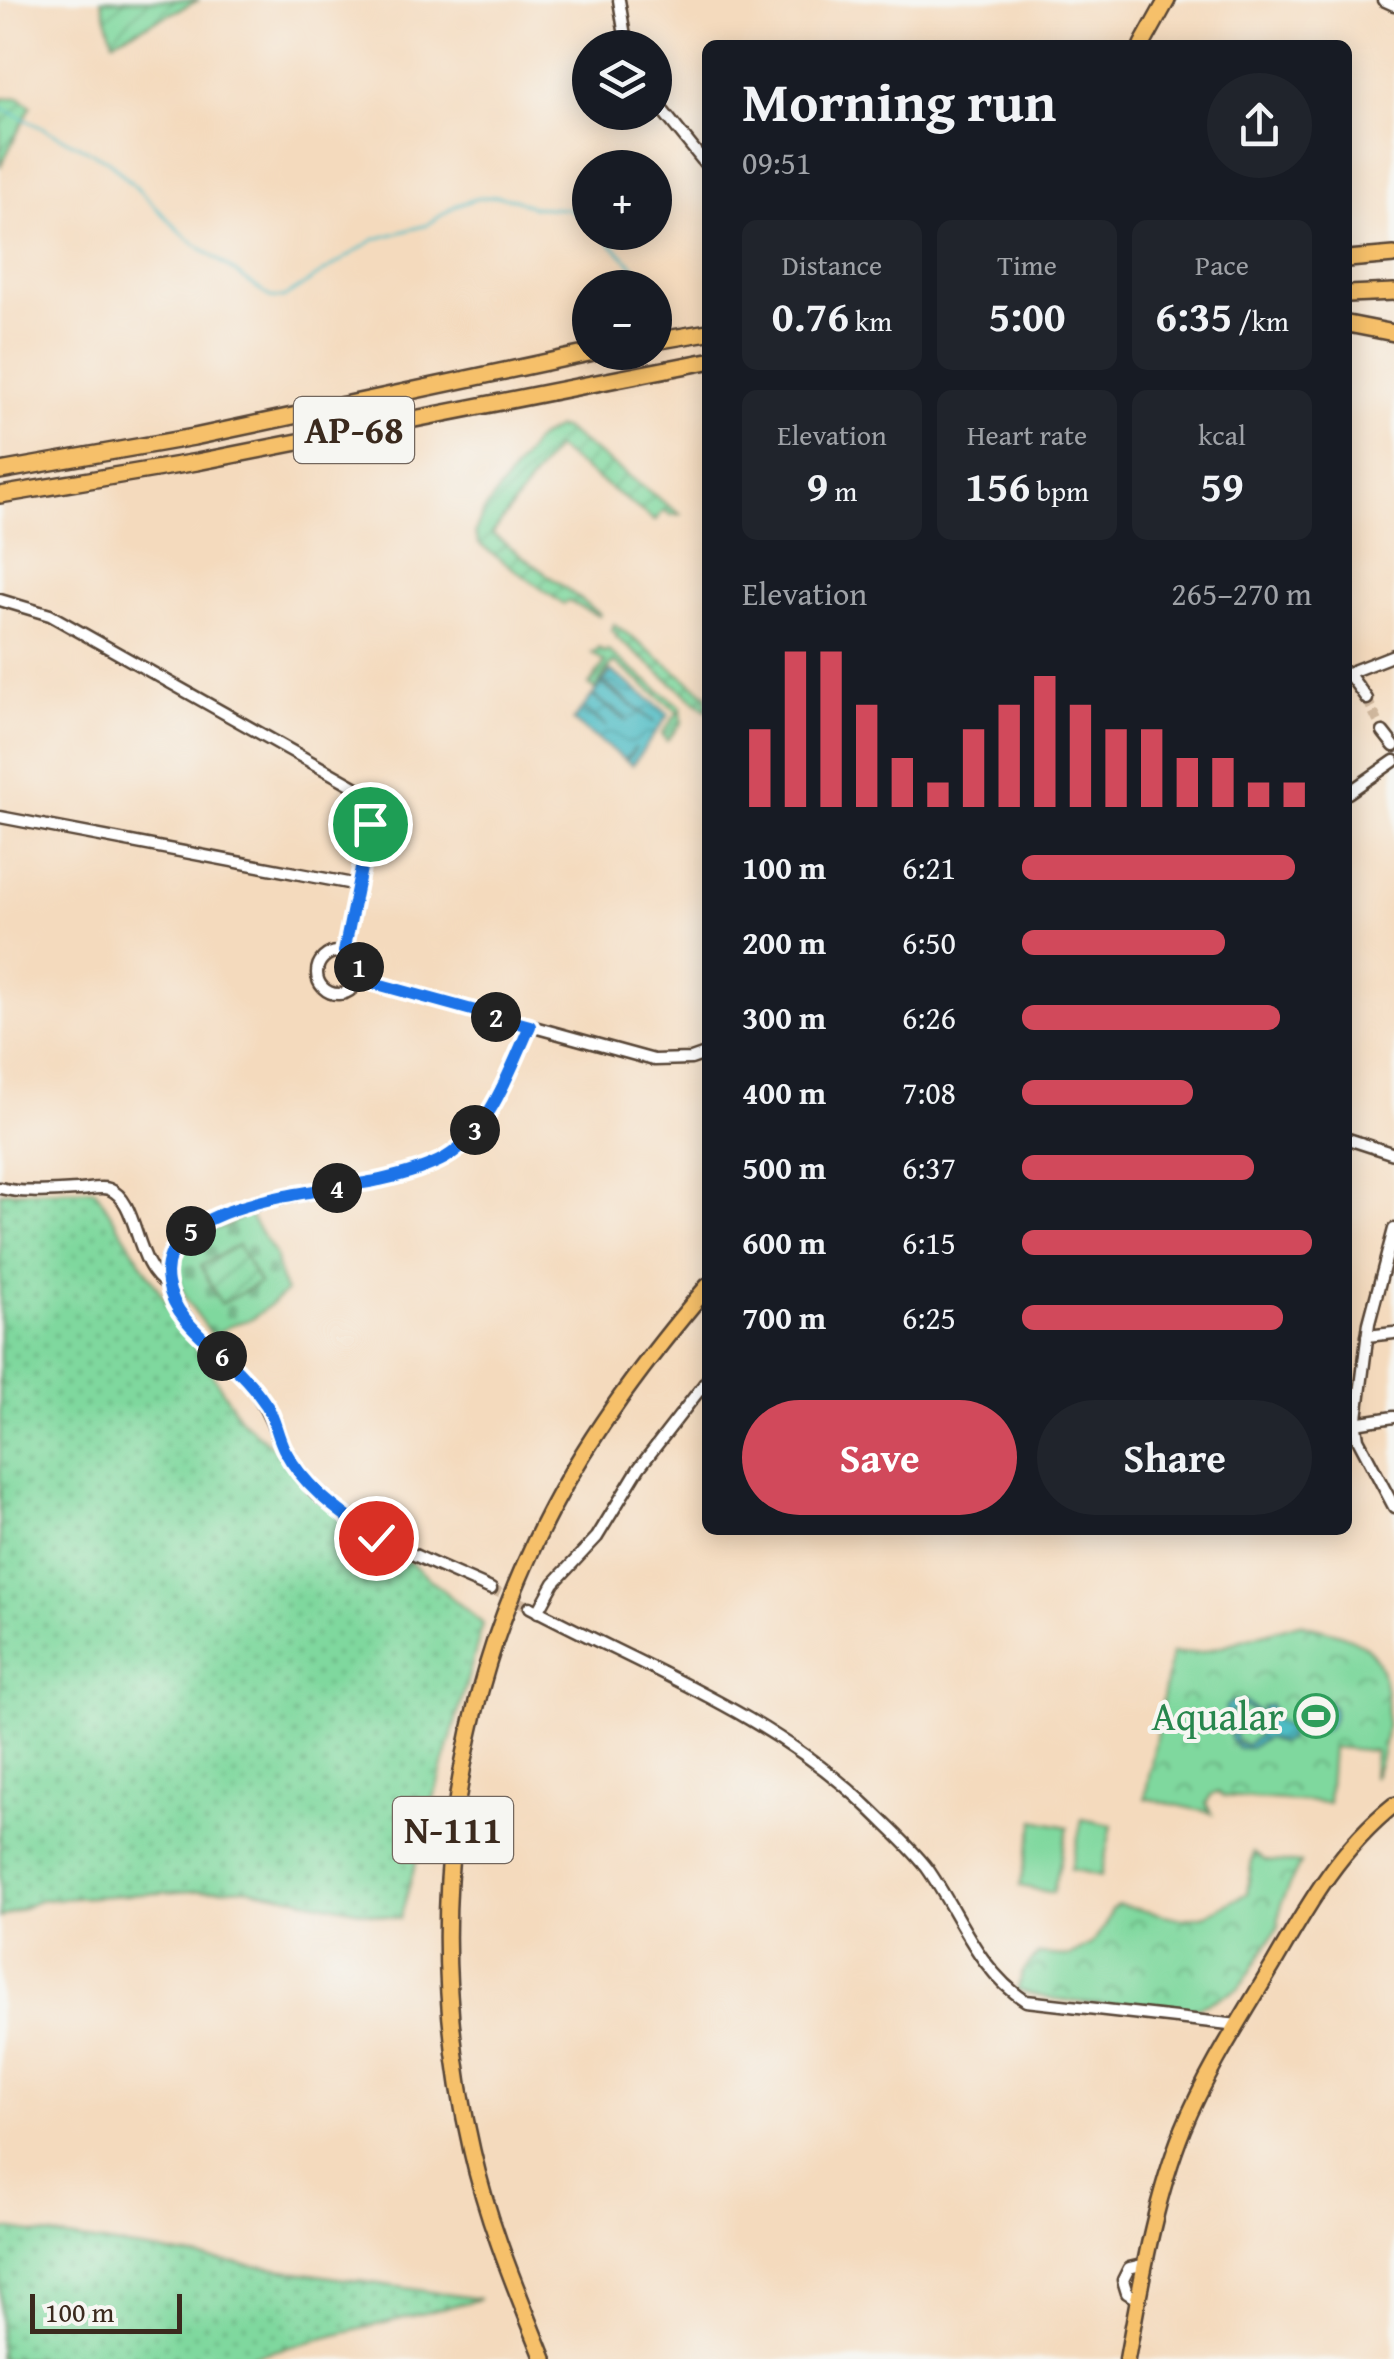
<!DOCTYPE html>
<html lang="en">
<head>
<meta charset="utf-8">
<style>
  :root { --surface:#171b24; --page:#20242c; --text:#f1f3f6; --muted:#9ea1a6; --accent:#d1495b }
  body { margin:0; font-family:"Gentium Book Plus",serif; background:var(--page); color:var(--text); height:100vh; display:flex; flex-direction:column; font-size:38px; white-space:nowrap }
  * { box-sizing:border-box; margin:0 }
  p { font-size:32px; color:var(--muted) }
  .icon { flex:none; width:55px; height:55px; fill:none; stroke:currentColor; stroke-width:2; stroke-linecap:round; stroke-linejoin:round }
  .map { position:relative; flex:1; overflow:hidden }
  .panel { position:absolute; left:702px; top:40px; width:650px; height:1495px; display:flex; flex-direction:column; background:var(--surface); border-radius:15px; box-shadow:0 5px 25px #0003 }
  .panel>* { flex:none }
  .buttons { position:absolute; left:572px; top:30px; display:grid; gap:20px }
  .buttons a { display:grid; place-items:center; width:100px; height:100px; border-radius:50%; background:var(--surface); box-shadow:0 5px 25px #0003; font-size:50px }
  .scale { position:absolute; left:30px; bottom:25px; width:152px; box-sizing:border-box; padding-left:10px; border:5px solid #3b2a1e; border-top:0; font-size:28px; line-height:35px; white-space:nowrap; color:#3b2a1e; -webkit-text-stroke:8px #f6f6f2; paint-order:stroke }
  .pin { position:absolute; display:grid; place-items:center; width:85px; height:85px; color:#fff; margin:-42px; border:5px solid #fff; border-radius:50%; box-shadow:0 2px 10px #0007 }
  .km { position:absolute; width:50px; height:50px; margin:-25px; border-radius:50%; background:#222; color:#fff; font-size:28px; line-height:50px; text-align:center }
  .round { display:grid; place-items:center; flex:none; width:105px; height:105px; border-radius:52px; background:var(--page) }
  .head { display:flex; align-items:center; justify-content:space-between; height:170px; padding:0 40px }
  h1 { font-size:55px; font-weight:600; line-height:75px }
  .figures { display:grid; grid-template-columns:repeat(3,1fr); gap:15px; height:170px; padding:10px 40px }
  .figures div { display:grid; align-content:center; border-radius:15px; background:var(--page); text-align:center }
  .figures b { font-size:42px; font-weight:600 }
  .figures small { font-size:28px; font-weight:400 }
  .figures p { font-size:28px }
  .chart { height:280px; padding:20px 40px }
  .chart p { display:flex; justify-content:space-between }
  .chart svg { width:100%; height:180px; margin-top:10px; stroke:var(--accent); stroke-width:6 }
  .action { display:flex; gap:20px; margin-top:auto; padding:20px 40px }
  .action a { flex:1; height:115px; border-radius:60px; background:var(--accent); color:#fff; font-size:40px; font-weight:600; line-height:115px; text-align:center }
  .action a+a { background:var(--page); color:var(--text) }
  ul { padding:0 40px; list-style:none; font-size:32px }
  li { display:grid; grid-template-columns:160px 120px 1fr; align-items:center; height:75px }
  li i { height:25px; border-radius:12px; background:var(--accent) }
  .map>svg:first-child { display:block }
</style>
</head>
<body>
<div class="map">
<svg width="1394" height="2359" viewBox="0 0 1394 2359">
  <defs>
    <pattern id="grass-dots" width="8" height="8" patternUnits="userSpaceOnUse" patternTransform="scale(2.5)"><rect width="8" height="8" fill="#7fd89e"/><path d="M2 2h.1M6 6h.1" fill="none" stroke="#69af80" stroke-width="1.8" stroke-linecap="round"/></pattern>
    <pattern id="cemetery-stones" width="16" height="16" patternUnits="userSpaceOnUse" patternTransform="scale(2.5)"><rect width="16" height="16" fill="#7fd89e"/><path d="M2 7V4a2 2 0 0 1 4 0v3zM10 15v-3a2 2 0 0 1 4 0v3z" fill="#69af80"/></pattern>
    <pattern id="park-crowns" width="20" height="18" patternUnits="userSpaceOnUse" patternTransform="scale(2.5)"><rect width="20" height="18" fill="#7fd89e"/><path d="M2 6a3 3 0 1 1 6 0M12 15a3 3 0 1 1 6 0" fill="none" stroke="#69af80"/></pattern>
    <pattern id="garden-furrows" width="10" height="10" patternUnits="userSpaceOnUse" patternTransform="scale(2.5)"><rect width="10" height="10" fill="#7fd89e"/><path d="M-1 1l2-2M0 10L10 0M9 11l2-2" fill="none" stroke="#69af80"/></pattern>
    <pattern id="water-waves" width="16" height="10" patternUnits="userSpaceOnUse" patternTransform="scale(2.5)"><rect width="16" height="10" fill="#4ebcc4"/><path d="M0 5q4-4 8 0t8 0" fill="none" stroke="#42999f"/></pattern>
  </defs>
  <rect width="100%" height="100%" fill="#f6f6f2"/>
  <filter id="ink" filterUnits="userSpaceOnUse"><feTurbulence type="fractalNoise" baseFrequency=".01" numOctaves="2"/><feDisplacementMap in="SourceGraphic" scale="20" xChannelSelector="R" yChannelSelector="G"/><feConvolveMatrix kernelMatrix="1 2 1 2 8 2 1 2 1" color-interpolation-filters="sRGB"/></filter>
  <filter id="wash" filterUnits="userSpaceOnUse"><feTurbulence type="fractalNoise" baseFrequency=".0048" numOctaves="4" result="noise"/><feDisplacementMap in="SourceGraphic" scale="40" xChannelSelector="R" yChannelSelector="G"/><feGaussianBlur stdDeviation="2.25" result="paint"/><feColorMatrix in="noise" values="0 0 0 0 0 0 0 0 0 0 0 0 0 0 0 0 0 1.4 0 .05"/><feComposite in="paint" operator="in"/></filter>
  <g filter="url(#wash)">
    <rect width="100%" height="100%" fill="#f4dabd"/>
    <!-- grass -->
    <g fill="url(#grass-dots)" stroke="#5d815e" stroke-width="2.5">
      <polygon points="95,1189 241,1420 483,1624 400,1919 246,1888 40,1900 0,1918 0,1192"/>
      <polygon points="6,2229 480,2299 241,2359 0,2359 0,2234"/>
    </g>
    <!-- cemetery -->
    <path fill="url(#cemetery-stones)" stroke="#5d815e" stroke-width="2.5" d="M248 1213 275 1254 280 1278 286 1292 252 1319 233 1324 212 1336C204 1321 188 1306 183 1292 178 1280 178 1270 172 1259L208 1230 227 1226Z"/>
    <!-- park -->
    <g fill="url(#park-crowns)" stroke="#5d815e" stroke-width="2.5">
      <path d="M1299 1623C1322 1630 1356 1634 1372 1653 1394 1679 1389 1750 1373 1777L1375 1751 1332 1747 1328 1803 1223 1796 1218 1792 1211 1795 1206 1804 1212 1813 1145 1798 1171 1654 1202 1652Z"/>
      <polygon points="1253,1853 1266,1861 1300,1863 1281,1902 1278,1927 1245,1980 1238,1989 1213,2001 1189,2010 1160,2009 1055,2000 1017,1990 1023,1972 1038,1954 1069,1956 1090,1945 1106,1925 1112,1909 1118,1905 1183,1919 1206,1915 1247,1893"/>
    </g>
    <!-- garden -->
    <g fill="url(#garden-furrows)" stroke="#5d815e" stroke-width="2.5">
      <polygon points="101,0 199,0 113,41"/>
      <polygon points="19,97 31,106 0,167 0,99"/>
      <polygon points="557,428 564,429 680,514 671,515 664,510 655,521 555,448 492,534 600,614 599,616 568,601 563,604 479,544 475,532 484,511 537,439"/>
      <polygon points="614,624 707,695 707,711 616,637 617,634 612,631"/>
      <polygon points="599,648 605,653 607,650 681,707 682,722 667,741 662,734 678,712 617,664 612,664 595,690 589,685 605,662 592,653"/>
      <polygon points="238,1245 259,1283 221,1304 201,1266"/>
    </g>
    <!-- pitch -->
    <g fill="#7fd89e" stroke="#5d815e" stroke-width="2.5">
      <polygon points="1082,1819 1112,1825 1101,1876 1071,1869"/>
      <polygon points="1035,1820 1068,1827 1053,1893 1020,1886"/>
    </g>
    <!-- water -->
    <g fill="url(#water-waves)" stroke="#447371" stroke-width="2.5">
      <polygon points="611,671 669,714 632,765 626,761 636,747 625,760 573,721 582,709 607,727 583,708 592,696 628,722 593,695 601,683 655,723 603,682"/>
      <circle cx="1316" cy="1714" r="18"/>
      <polygon points="1231,1702 1247,1703 1264,1716 1262,1707 1271,1705 1275,1720 1286,1726 1290,1733 1288,1740 1280,1743 1267,1738 1250,1748 1238,1748 1231,1741 1230,1733 1235,1733 1237,1743 1246,1745 1257,1737 1261,1724 1255,1713 1243,1706 1231,1711 1230,1717 1234,1724 1229,1724 1225,1707"/>
    </g>
    <g fill="none" stroke-linecap="round" stroke-linejoin="round">
      <!-- stream -->
      <g stroke="#4ebcc4" stroke-width="2.5">
        <polyline points="0,107 109,161 187,238 270,297 283,298 375,239 427,225 455,206 475,199 495,196 515,199 531,207 569,209 590,224"/>
        <polyline points="599,232 658,290"/>
      </g>
    </g>
  </g>
  <g filter="url(#ink)">
    <g fill="none" stroke-linecap="round" stroke-linejoin="round">
      <!-- minor-tunnel -->
      <g stroke="#cfb79d" stroke-width="10" stroke-dasharray="10 5" stroke-linecap="butt">
        <polyline points="1367,699 1383,732"/>
        <polyline points="491,1589 530,1607"/>
      </g>
      <!-- minor casing -->
      <g stroke="#574436" stroke-width="15">
        <g id="minor">
          <polyline points="619,0 627,48"/>
          <polyline points="1383,0 1394,5"/>
          <polyline points="655,101 708,167"/>
          <polyline points="0,600 50,615 359,789 370,803 370,824 344,952"/>
          <polyline points="1367,699 1348,673 1394,655"/>
          <polyline points="1383,732 1394,746"/>
          <polyline points="1348,793 1394,761"/>
          <polyline points="0,817 358,885"/>
          <circle cx="338" cy="973" r="21"/>
          <polyline points="359,979 654,1060 691,1059 708,1053"/>
          <polyline points="1348,1139 1394,1154"/>
          <path d="M0 1188C25 1194 52 1191 78 1190 87 1190 101 1186 109 1189 140 1201 133 1265 168 1285"/>
          <polyline points="1394,1229 1369,1323 1356,1426 1358,1439 1394,1507"/>
          <polyline points="1367,1336 1394,1333"/>
          <polyline points="1348,1424 1394,1417"/>
          <path d="M491 1589C440 1566 388 1547 343 1514 333 1507 321 1500 313 1491 303 1478 291 1462 283 1447 268 1416 263 1396 237 1370 212 1344 184 1324 170 1289 135 1204 334 1191 381 1180 403 1175 425 1169 445 1158 489 1132 510 1070 530 1026"/>
          <path d="M530 1607C646 1668 774 1716 869 1808 888 1827 911 1847 927 1868 959 1913 978 1971 1026 2001L1238 2025"/>
          <polyline points="538,1612 554,1583 597,1537 639,1468 708,1379"/>
          <polyline points="1138,2300 1127,2293 1123,2280 1129,2268 1146,2264"/>
        </g>
      </g>
      <!-- major casing -->
      <g stroke="#574436" stroke-width="19">
        <path id="major" d="M1127 2359C1141 2283 1154 2201 1183 2129 1207 2071 1243 2016 1275 1962 1309 1903 1340 1848 1394 1805"/>
      </g>
      <!-- highway casing -->
      <g stroke="#574436" stroke-width="20">
        <g id="highway">
          <polyline points="1142,45 1167,0"/>
          <polyline points="1348,259 1394,255"/>
          <polyline points="1348,294 1394,292"/>
          <polyline points="1348,324 1394,333"/>
          <polyline points="655,341 708,332"/>
          <polyline points="0,471 194,437 594,352"/>
          <polyline points="0,495 197,462 708,361"/>
          <path d="M544 2359C517 2291 488 2223 472 2151 422 1935 448 1707 551 1510 593 1429 649 1356 708 1286"/>
        </g>
      </g>
      <!-- minor -->
      <use href="#minor" stroke="#fff" stroke-width="10"/>
      <!-- major -->
      <use href="#major" stroke="#f6c06b" stroke-width="14"/>
      <!-- highway -->
      <use href="#highway" stroke="#f6c06b" stroke-width="15"/>
    </g>
  </g>
  <g fill="none" stroke-linecap="round" stroke-linejoin="round" filter="url(#ink)">
    <!-- route casing -->
    <g stroke="#fff" stroke-width="20">
      <path id="route" d="M370 824 344 952 355 959 359 979 530 1026C510 1070 489 1132 445 1158 425 1169 402 1175 380 1180 327 1192 153 1200 168 1283 174 1321 214 1345 238 1371 248 1381 259 1394 267 1406 275 1419 277 1435 284 1449 305 1489 340 1512 376 1538"/>
    </g>
    <!-- route -->
    <use href="#route" stroke="#1a73e8" stroke-width="12"/>
  </g>
  <!-- icons -->
  <defs>
    <g id="stadium-ring" transform="scale(2.25)"><circle r="9.5" fill="#f6f6f2" stroke="#2e9e5b" stroke-width="1.5"/><path d="M0-5a6.5 5 0 1 0 0 10a6.5 5 0 1 0 0-10ZM-3.5-1.8h7v3.6h-7Z" fill="#2e9e5b"/></g>
  </defs>
  <g fill-rule="evenodd">
    <use href="#stadium-ring" x="1316" y="1716"/>
  </g>
  <g text-anchor="middle" stroke-width="8" stroke-linejoin="round" paint-order="stroke">
    <!-- shield labels -->
    <g fill="#f6f6f2" stroke="#73675e" stroke-width="2.5">
      <rect x="294" y="397" width="120" height="66" rx="8"/>
      <rect x="393" y="1797" width="120" height="66" rx="8"/>
    </g>
    <g font-size="38" font-weight="bold" fill="#3b2a1e">
      <text x="354" y="443">AP-68</text>
      <text x="453" y="1843">N-111</text>
    </g>
    <!-- leisure labels -->
    <g font-size="40" fill="#27864d" stroke="#f6f6f2" text-anchor="end">
      <text x="1284" y="1730">Aqualar</text>
    </g>
  </g>
</svg>
<div class="buttons">
<a><svg class="icon" aria-label="layers" viewBox="0 0 24 24"><path d="M12 4l9 5-9 5-9-5zM3 14l9 5 9-5"/></svg></a>
<a>+</a>
<a>−</a>
</div>
<div class="scale">100 m</div>
<div class="pin" style="left:370px;top:824px;background:#1e9e55"><svg class="icon" aria-label="arrive" viewBox="0 0 24 24"><path d="M6 21V4h12l-3 4 3 4H6"/></svg></div>
<div class="pin" style="left:376px;top:1538px;background:#d93025"><svg class="icon" aria-label="check" viewBox="0 0 24 24"><path d="M5 12l5 5 9-10"/></svg></div>
<b class="km" style="left:359px;top:967px">1</b>
<b class="km" style="left:496px;top:1017px">2</b>
<b class="km" style="left:475px;top:1130px">3</b>
<b class="km" style="left:337px;top:1188px">4</b>
<b class="km" style="left:191px;top:1231px">5</b>
<b class="km" style="left:222px;top:1356px">6</b>
<section class="panel">
<div class="head"><div><h1>Morning run</h1><p>09:51</p></div><a class="round"><svg class="icon" aria-label="share" viewBox="0 0 24 24"><path d="M12 15V3M7 8l5-5 5 5M5 13v7h14v-7"/></svg></a></div>
<div class="figures">
<div><p>Distance</p><b>0.76<small> km</small></b></div>
<div><p>Time</p><b>5:00</b></div>
<div><p>Pace</p><b>6:35<small> /km</small></b></div>
</div>
<div class="figures">
<div><p>Elevation</p><b>9<small> m</small></b></div>
<div><p>Heart rate</p><b>156<small> bpm</small></b></div>
<div><p>kcal</p><b>59</b></div>
</div>
<div class="chart"><p><span>Elevation</span>265–270 m</p>
<svg viewBox="0 0 160 44" preserveAspectRatio="none"><path d="M5 44V25M15 44V6M25 44V6M35 44V19M45 44V32M55 44V38M65 44V25M75 44V19M85 44V12M95 44V19M105 44V25M115 44V25M125 44V32M135 44V32M145 44V38M155 44V38"/></svg>
</div>
<ul>
<li><b>100 m</b>6:21<i style="width:94%"></i></li>
<li><b>200 m</b>6:50<i style="width:70%"></i></li>
<li><b>300 m</b>6:26<i style="width:89%"></i></li>
<li><b>400 m</b>7:08<i style="width:59%"></i></li>
<li><b>500 m</b>6:37<i style="width:80%"></i></li>
<li><b>600 m</b>6:15<i style="width:100%"></i></li>
<li><b>700 m</b>6:25<i style="width:90%"></i></li>
</ul>
<div class="action"><a>Save</a><a>Share</a></div>
</section>
</div>
</body>
</html>
